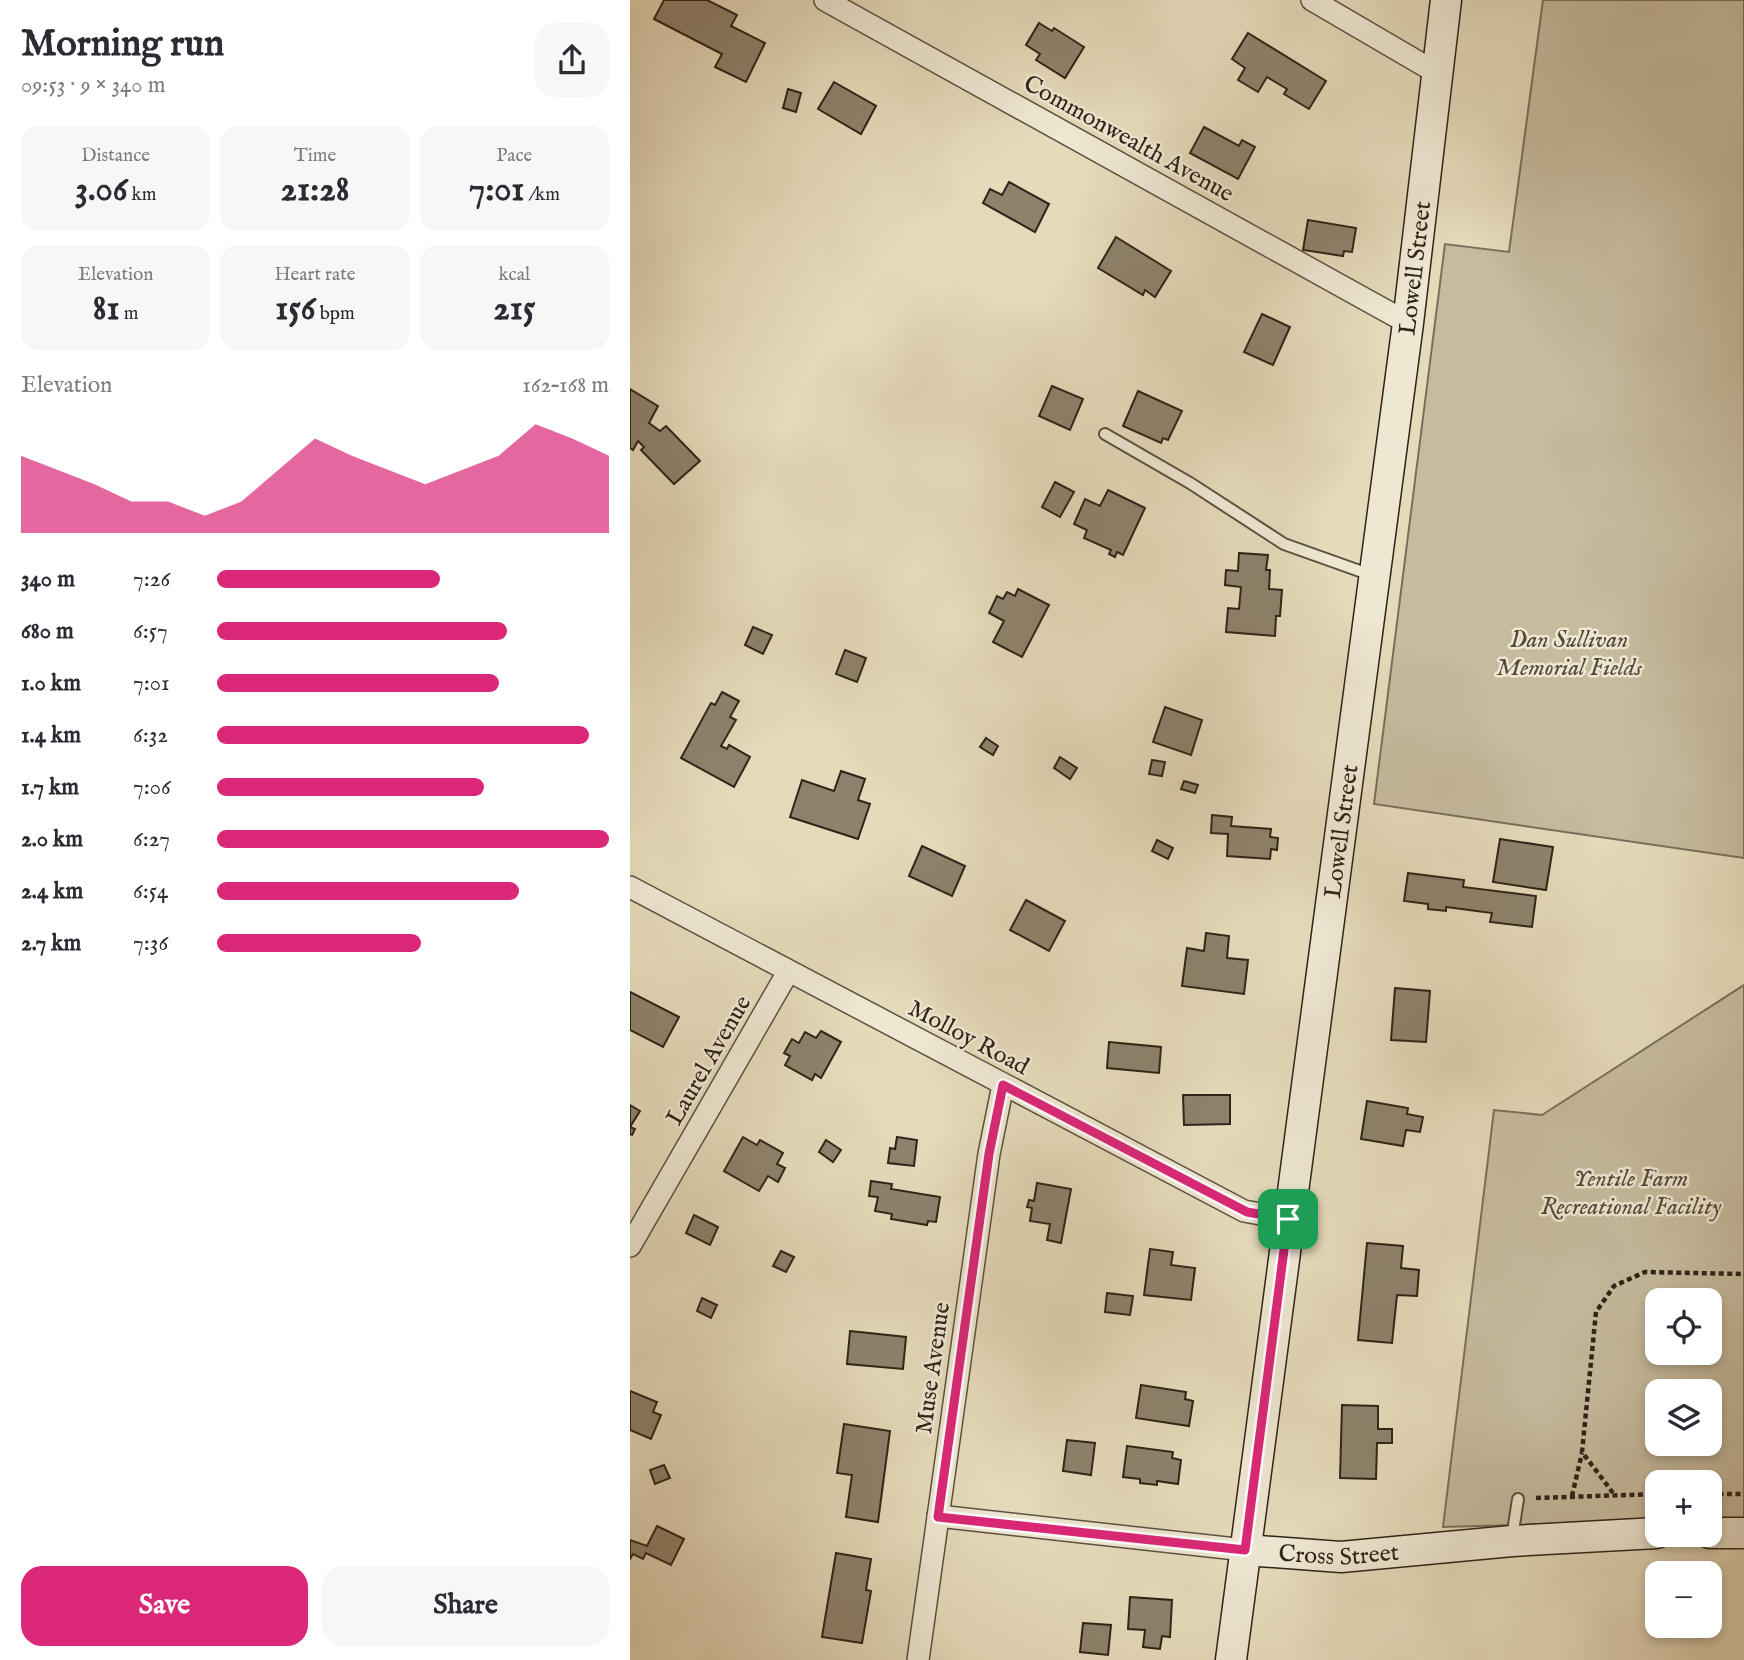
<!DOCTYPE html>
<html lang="en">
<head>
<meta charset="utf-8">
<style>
  :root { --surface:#fff; --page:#f7f7f7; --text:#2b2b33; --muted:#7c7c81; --accent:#db2777 }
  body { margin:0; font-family:"IM FELL English",serif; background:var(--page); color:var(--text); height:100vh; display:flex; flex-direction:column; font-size:26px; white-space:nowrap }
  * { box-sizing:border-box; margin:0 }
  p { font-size:23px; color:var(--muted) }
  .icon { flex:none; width:38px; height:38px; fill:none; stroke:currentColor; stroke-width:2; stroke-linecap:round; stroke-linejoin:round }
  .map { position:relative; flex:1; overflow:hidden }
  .sheet { display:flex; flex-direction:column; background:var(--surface); width:630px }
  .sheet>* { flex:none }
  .tools { position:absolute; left:1015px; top:1288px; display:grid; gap:14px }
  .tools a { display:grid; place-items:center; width:77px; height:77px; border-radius:14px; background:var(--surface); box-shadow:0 4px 10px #0003; font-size:35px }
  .pin { position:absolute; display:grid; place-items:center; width:60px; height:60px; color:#fff; margin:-30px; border-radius:14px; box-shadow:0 4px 10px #0006 }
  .round { display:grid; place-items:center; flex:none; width:74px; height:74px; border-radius:21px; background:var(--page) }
  .summary { display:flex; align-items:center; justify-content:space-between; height:119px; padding:0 21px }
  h1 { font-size:38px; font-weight:700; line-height:52px }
  .stats { display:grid; grid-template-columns:repeat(3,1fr); gap:10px; height:119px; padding:7px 21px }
  .stats div { display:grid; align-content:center; border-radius:18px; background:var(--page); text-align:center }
  .stats b { font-size:35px; font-weight:700 }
  .stats small { font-size:19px; font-weight:400 }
  .stats p { font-size:19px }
  .chart { height:196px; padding:14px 21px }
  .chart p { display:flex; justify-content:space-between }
  .chart svg { width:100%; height:126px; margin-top:7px; fill:var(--accent); opacity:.7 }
  .button { display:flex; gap:14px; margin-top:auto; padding:14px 21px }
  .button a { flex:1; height:80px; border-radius:21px; background:var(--accent); color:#fff; font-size:28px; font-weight:700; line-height:80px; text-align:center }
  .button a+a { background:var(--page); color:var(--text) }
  ul { padding:0 21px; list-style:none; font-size:23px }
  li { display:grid; grid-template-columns:112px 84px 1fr; align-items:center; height:52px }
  li i { height:18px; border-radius:9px; background:var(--accent) }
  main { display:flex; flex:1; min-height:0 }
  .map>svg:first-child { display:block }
</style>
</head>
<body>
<main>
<section class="sheet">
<div class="summary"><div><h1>Morning run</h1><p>09:53 · 9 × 340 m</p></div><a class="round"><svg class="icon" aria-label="share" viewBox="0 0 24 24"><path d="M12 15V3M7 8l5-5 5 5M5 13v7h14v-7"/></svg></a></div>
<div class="stats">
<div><p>Distance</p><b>3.06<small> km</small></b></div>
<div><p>Time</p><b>21:28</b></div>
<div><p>Pace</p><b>7:01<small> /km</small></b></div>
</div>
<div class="stats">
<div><p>Elevation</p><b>81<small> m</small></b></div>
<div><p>Heart rate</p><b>156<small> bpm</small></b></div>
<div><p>kcal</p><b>215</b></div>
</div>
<div class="chart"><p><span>Elevation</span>162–168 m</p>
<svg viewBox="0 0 160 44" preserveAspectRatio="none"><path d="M0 44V17L10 22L20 27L30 33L40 33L50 38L60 33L70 22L80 11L90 17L100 22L110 27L120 22L130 17L140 6L150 11L160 17V44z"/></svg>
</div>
<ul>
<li><b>340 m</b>7:26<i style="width:57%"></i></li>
<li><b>680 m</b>6:57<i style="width:74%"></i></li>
<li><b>1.0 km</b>7:01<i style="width:72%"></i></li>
<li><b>1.4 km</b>6:32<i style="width:95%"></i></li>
<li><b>1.7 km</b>7:06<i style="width:68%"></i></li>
<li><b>2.0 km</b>6:27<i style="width:100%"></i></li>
<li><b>2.4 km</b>6:54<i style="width:77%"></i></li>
<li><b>2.7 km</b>7:36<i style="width:52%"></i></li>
</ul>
<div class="button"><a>Save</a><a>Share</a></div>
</section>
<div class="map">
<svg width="1114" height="1660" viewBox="0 0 1114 1660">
  <rect width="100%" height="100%" fill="#e5daba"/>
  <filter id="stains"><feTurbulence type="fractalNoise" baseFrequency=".00286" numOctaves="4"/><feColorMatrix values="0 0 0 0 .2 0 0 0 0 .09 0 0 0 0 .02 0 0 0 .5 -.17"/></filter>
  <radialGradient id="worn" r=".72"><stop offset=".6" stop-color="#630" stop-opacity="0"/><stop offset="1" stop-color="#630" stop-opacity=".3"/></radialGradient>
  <!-- green -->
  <g fill="#c6bb9e" stroke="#7b6f5b" stroke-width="2" fill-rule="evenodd">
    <polygon points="913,0 1114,0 1114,858 744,804 815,244 879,252"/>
    <path d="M1114 985V1518L1080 1519V1482H1027V1521L813 1527 864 1110 912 1115ZM1027 1300H1080V1353H1027ZM1027 1391H1080V1444H1027Z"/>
  </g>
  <!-- building -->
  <g fill="#8e826c" stroke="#302318" stroke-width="2">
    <polygon points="34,0 77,0 107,15 101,26 135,43 116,82 85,67 92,54 24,19"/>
    <polygon points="409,23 422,31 424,28 454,47 435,78 406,60 410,54 396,45"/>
    <polygon points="618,33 696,81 679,109 654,94 657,89 637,77 628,92 608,80 615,68 602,59"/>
    <polygon points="204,82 246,106 231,134 188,109"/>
    <polygon points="158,89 171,93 166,112 153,108"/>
    <polygon points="574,127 609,146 612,140 625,147 608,179 560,153"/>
    <polygon points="379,182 419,204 405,232 353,203 360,189 372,195"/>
    <polygon points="678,220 726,228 722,252 714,251 713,256 673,250"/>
    <polygon points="486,237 541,271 525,297 515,290 513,295 468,268"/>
    <polygon points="632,314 660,327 643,365 614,352"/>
    <polygon points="422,386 453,399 440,430 409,416"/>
    <polygon points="0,389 28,406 19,423 30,431 36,426 70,461 44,484 11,450 14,447 8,441 3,450 0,448"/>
    <polygon points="508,391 552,411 538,440 533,438 531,443 493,426"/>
    <polygon points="425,482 444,492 430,517 412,507"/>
    <polygon points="478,490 515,508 493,555 487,552 485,557 479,554 481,550 454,538 457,530 444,524 455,499 470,506"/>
    <polygon points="609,553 638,555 636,570 640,570 639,589 652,590 650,616 646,616 645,636 596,632 598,608 609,609 611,587 595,585 596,570 608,571"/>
    <polygon points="388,589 419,605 392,657 363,642 374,621 359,613 367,596 373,599 377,592 385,596"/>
    <polygon points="123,627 142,635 133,654 115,645"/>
    <polygon points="215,650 236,658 227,682 206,674"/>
    <polygon points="92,692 109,701 100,717 106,720 91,746 97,749 99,745 120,757 104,787 51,758 81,703 85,705"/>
    <polygon points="535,707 572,720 561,755 523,742"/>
    <polygon points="356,738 368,746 363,755 350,747"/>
    <polygon points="430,757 447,768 440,779 424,768"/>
    <polygon points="522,760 535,762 532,776 519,774"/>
    <polygon points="211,771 235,779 228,800 240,804 228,839 160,817 172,780 204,791"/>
    <polygon points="554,781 568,785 565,793 551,789"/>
    <polygon points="582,815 602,817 601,826 641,829 640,837 648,838 647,850 641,849 640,859 597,856 598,834 581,833"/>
    <polygon points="870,839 923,847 916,890 863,882"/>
    <polygon points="527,840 543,848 538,859 522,851"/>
    <polygon points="292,846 335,866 322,896 279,876"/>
    <polygon points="778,873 834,880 833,887 906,896 902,927 860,922 862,913 816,907 816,911 798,909 798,904 774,901"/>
    <polygon points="396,900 435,921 419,951 380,930"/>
    <polygon points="576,933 599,936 597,958 618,960 614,994 552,986 557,948 574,951"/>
    <polygon points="765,988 800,991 796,1042 761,1040"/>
    <polygon points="0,992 49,1017 33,1047 0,1030"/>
    <polygon points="191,1031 211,1042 191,1078 185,1074 182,1080 155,1065 160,1056 154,1053 162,1039 169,1043 175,1032 186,1038"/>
    <polygon points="479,1042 531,1047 529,1073 477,1068"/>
    <polygon points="553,1095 600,1095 600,1124 554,1125"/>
    <polygon points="737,1101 778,1108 777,1114 793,1117 790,1132 776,1130 773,1146 731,1139"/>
    <polygon points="0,1105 10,1111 0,1127 5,1129 2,1135 0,1134"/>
    <polygon points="113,1137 127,1145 130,1140 153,1153 147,1164 155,1168 148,1182 138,1176 129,1191 94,1171"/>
    <polygon points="267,1137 287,1140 284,1166 258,1163 260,1148 265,1149"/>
    <polygon points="196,1140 211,1150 203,1162 189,1152"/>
    <polygon points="241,1181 262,1184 261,1189 310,1197 306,1222 298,1221 297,1225 261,1219 262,1214 245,1211 248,1197 239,1196"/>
    <polygon points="407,1183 441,1189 431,1243 417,1240 420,1224 400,1221 402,1208 397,1207 399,1200 404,1201"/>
    <polygon points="64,1215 88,1227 80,1245 56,1233"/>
    <polygon points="737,1243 773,1246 771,1268 789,1270 787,1296 767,1295 762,1343 728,1340"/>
    <polygon points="520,1249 543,1252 541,1265 565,1268 561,1300 514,1295"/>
    <polygon points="151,1251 164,1257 156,1272 143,1266"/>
    <polygon points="477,1293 503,1296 500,1315 475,1312"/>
    <polygon points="72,1298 87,1305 81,1318 67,1311"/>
    <polygon points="220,1331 276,1337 273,1369 217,1364"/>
    <polygon points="511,1385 556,1392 555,1399 563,1401 559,1426 506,1418"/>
    <polygon points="0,1391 27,1402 23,1412 31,1415 21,1439 0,1430"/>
    <polygon points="712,1405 748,1406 748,1429 762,1429 762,1443 747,1443 746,1479 710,1478"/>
    <polygon points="214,1424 260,1431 248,1522 216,1517 222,1475 207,1473"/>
    <polygon points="437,1440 465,1443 461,1475 433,1471"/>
    <polygon points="497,1446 543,1452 542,1458 551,1460 548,1484 527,1481 527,1485 510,1483 510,1479 493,1477"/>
    <polygon points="34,1465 40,1478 25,1484 20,1470"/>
    <polygon points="27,1526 54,1539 41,1565 16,1553 13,1559 3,1554 0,1559 0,1540 17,1546"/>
    <polygon points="206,1553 241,1559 236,1590 241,1591 232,1643 192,1637"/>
    <polygon points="500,1597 542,1600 540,1637 532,1636 530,1649 513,1647 515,1630 498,1629"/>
    <polygon points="453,1623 481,1625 478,1655 450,1652"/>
  </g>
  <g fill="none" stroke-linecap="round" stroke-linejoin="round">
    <!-- lane casing -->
    <g stroke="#5d5140" stroke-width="14">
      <g id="lane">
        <polyline points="475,434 560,483 654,544 741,575"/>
        <polyline points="882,1538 888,1499"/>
      </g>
    </g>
    <!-- street casing -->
    <g stroke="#5d5140" stroke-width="24">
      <g id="street">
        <polyline points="195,0 778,323"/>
        <polyline points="682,0 807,73"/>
        <polyline points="0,887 614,1211 658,1219"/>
        <polyline points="0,1246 158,972"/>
        <polyline points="308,1516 615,1550"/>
        <polyline points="288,1660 359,1154 373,1085"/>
      </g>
    </g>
    <!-- secondary casing -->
    <g stroke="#302318" stroke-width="33">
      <g id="secondary">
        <polyline points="1080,1533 1114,1533"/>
        <path id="s1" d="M615 1550 711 1557 882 1541 1027 1533"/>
        <path id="s2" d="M601 1660 778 323 816 0"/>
      </g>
    </g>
    <!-- path -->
    <g stroke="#302318" stroke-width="4.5" stroke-dasharray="5 3.5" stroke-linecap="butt">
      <polyline points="983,1493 952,1452 966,1312 984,1286 1015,1272 1114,1274"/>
      <polyline points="1080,1494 1114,1494"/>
      <polyline points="942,1496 952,1453"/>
      <polyline points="906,1498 1027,1494"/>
    </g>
    <!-- lane -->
    <use href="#lane" stroke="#eee7d2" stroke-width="10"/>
    <!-- street -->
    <use href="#street" stroke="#eee7d2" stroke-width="21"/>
    <!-- secondary -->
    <use href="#secondary" stroke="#eee7d2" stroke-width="30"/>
  </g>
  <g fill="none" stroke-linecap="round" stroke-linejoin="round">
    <!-- route casing -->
    <g stroke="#fff" stroke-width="14">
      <polygon id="route" points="373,1085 617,1212 658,1219 615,1550 308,1517 359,1154"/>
    </g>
    <!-- route -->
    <use href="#route" stroke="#db2777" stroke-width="9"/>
  </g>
  <g text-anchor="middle" stroke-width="5" stroke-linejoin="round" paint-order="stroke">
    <!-- street labels -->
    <g font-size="24" fill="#302318" stroke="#eee7d2">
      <text transform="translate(499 138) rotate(29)" y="8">Commonwealth Avenue</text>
      <text dy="8" stroke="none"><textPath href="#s2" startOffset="1404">Lowell Street</textPath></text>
      <text dy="8" stroke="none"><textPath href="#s2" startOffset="836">Lowell Street</textPath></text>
      <text transform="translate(339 1037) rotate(28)" y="8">Molloy Road</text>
      <text transform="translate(78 1060) rotate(-60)" y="8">Laurel Avenue</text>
      <text transform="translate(302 1368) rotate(-82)" y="8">Muse Avenue</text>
      <text dy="8" stroke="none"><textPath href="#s1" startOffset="94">Cross Street</textPath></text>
    </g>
    <!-- park labels -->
    <g font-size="24" font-style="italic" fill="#56493a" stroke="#eee7d2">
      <text x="939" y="647">Dan Sullivan<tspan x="939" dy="28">Memorial Fields</tspan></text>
      <text x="1001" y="1186">Yentile Farm<tspan x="1001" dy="28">Recreational Facility</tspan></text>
    </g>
  </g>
  <rect width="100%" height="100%" filter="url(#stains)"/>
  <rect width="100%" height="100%" fill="url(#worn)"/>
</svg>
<div class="tools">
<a><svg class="icon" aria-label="locate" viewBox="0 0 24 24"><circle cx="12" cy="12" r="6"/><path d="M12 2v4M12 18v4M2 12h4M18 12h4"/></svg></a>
<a><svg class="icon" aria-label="layers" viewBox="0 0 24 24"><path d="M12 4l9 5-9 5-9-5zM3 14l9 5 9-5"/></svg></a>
<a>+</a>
<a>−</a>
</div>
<div class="pin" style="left:658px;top:1219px;background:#1e9e55"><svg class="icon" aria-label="arrive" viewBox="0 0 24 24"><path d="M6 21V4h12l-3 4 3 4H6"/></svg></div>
</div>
</main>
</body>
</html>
